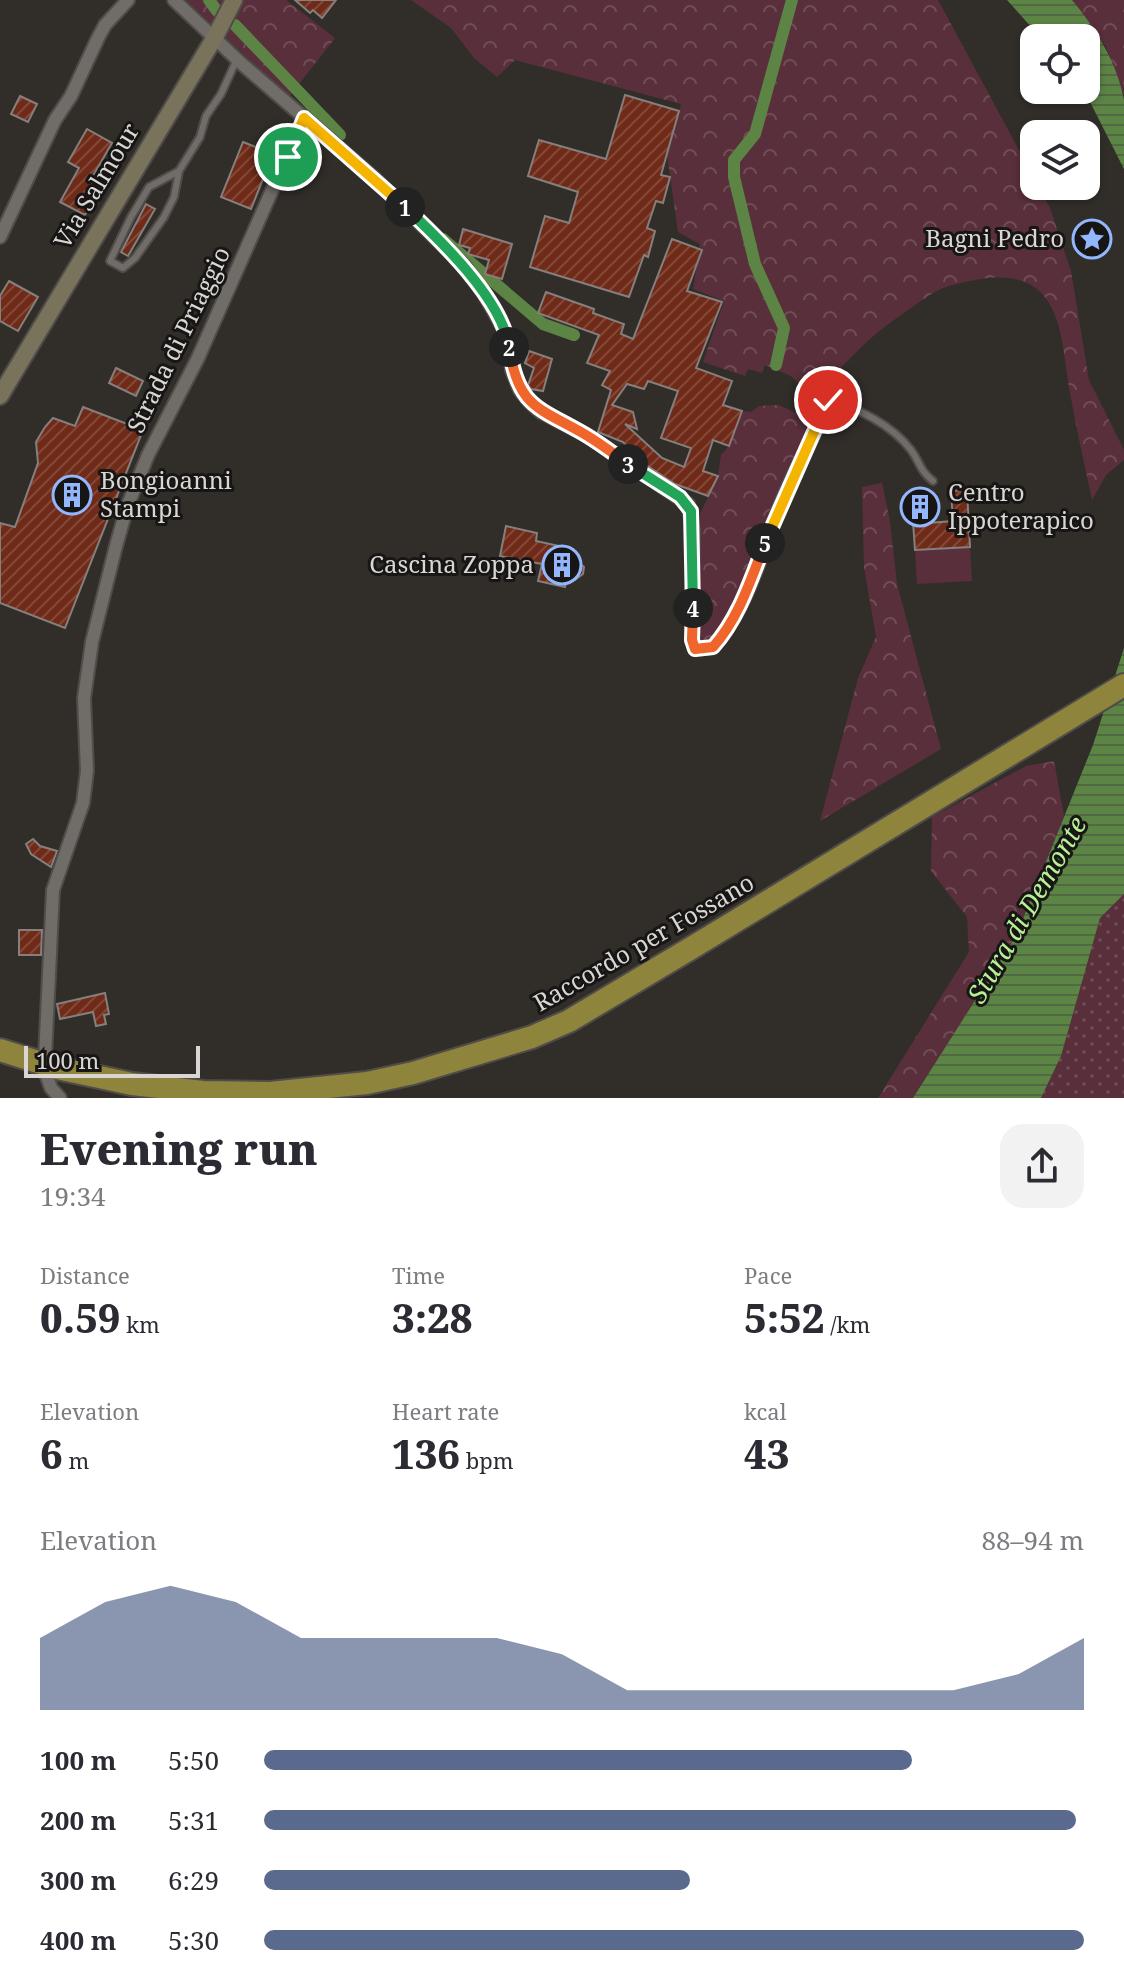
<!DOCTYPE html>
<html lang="en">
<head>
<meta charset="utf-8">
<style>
  :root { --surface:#fff; --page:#f2f2f3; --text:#2b2b33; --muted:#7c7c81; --accent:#5a6a8e }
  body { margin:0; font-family:"Noto Serif",serif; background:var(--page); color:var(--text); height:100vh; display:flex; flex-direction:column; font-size:30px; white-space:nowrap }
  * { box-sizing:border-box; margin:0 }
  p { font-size:26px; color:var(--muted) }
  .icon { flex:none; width:44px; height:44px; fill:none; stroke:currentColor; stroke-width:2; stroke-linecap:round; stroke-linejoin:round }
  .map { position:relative; height:1098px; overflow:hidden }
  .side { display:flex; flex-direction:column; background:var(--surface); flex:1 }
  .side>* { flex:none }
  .controls { position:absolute; left:1020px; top:24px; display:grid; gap:16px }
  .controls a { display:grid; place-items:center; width:80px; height:80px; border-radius:16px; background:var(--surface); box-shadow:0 2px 6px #0004; font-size:40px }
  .scale { position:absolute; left:24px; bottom:20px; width:176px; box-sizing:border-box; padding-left:8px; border:4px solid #d9d6d4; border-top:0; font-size:22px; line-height:28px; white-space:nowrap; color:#d9d6d4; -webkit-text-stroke:6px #181615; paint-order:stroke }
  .pin { position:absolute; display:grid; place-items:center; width:68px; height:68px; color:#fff; margin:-34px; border:4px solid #fff; border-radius:50%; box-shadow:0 2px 8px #0007 }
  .km { position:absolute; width:40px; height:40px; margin:-20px; border-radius:50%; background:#222; color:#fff; font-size:22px; line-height:40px; text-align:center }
  .round { display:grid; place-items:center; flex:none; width:84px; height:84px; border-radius:24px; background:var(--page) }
  .headline { display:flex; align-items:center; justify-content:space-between; height:136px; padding:0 40px }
  h1 { font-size:44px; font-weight:800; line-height:60px }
  .metrics { display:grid; grid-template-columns:repeat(3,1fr); gap:12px; height:136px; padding:8px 40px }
  .metrics div { display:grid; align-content:center }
  .metrics b { font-size:40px; font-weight:800 }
  .metrics small { font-size:22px; font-weight:400 }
  .metrics p { font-size:22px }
  .chart { height:224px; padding:16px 40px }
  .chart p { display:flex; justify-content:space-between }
  .chart svg { width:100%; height:144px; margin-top:8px; fill:var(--accent); opacity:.7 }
  ul { padding:0 40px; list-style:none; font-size:26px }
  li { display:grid; grid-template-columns:128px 96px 1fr; align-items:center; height:60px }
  li i { height:20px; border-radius:10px; background:var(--accent) }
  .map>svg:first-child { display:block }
</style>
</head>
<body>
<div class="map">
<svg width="1124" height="1098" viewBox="0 0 1124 1098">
  <defs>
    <pattern id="grass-dots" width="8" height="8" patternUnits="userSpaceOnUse" patternTransform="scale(2)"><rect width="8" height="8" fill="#592f3b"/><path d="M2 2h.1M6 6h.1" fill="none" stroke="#704c56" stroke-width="1.8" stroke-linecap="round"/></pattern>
    <pattern id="forest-crowns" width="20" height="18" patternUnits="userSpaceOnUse" patternTransform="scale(2)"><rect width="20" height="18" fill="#592f3b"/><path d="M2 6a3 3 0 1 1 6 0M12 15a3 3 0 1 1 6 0" fill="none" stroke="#704c56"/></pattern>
    <pattern id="water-rules" width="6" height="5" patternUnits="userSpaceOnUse" patternTransform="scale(2)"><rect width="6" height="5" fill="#5c8444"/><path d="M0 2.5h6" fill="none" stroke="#516942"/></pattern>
    <pattern id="building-hatch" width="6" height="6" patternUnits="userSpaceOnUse" patternTransform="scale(2)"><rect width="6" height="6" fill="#6f2a18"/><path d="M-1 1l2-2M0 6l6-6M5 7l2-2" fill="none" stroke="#834839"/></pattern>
  </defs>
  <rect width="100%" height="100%" fill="#312e2a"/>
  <!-- grass -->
  <polygon fill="url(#grass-dots)" points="1124,894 1124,1098 1041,1098 1061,1056 1100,918"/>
  <!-- forest -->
  <g fill="url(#forest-crowns)">
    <polygon points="186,0 286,0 335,38 289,97"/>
    <path d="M411 0H938L1034 178V186H1038L1050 208 1071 271 1089 380 1124 450V460L1106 475 1092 500C1085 466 1077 432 1071 398 1060 337 1065 266 980 279 965 282 946 285 933 293 914 305 895 319 878 332 854 352 835 377 809 394L791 376 765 365 762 373 748 369 745 376 703 362 724 301 693 289 700 244 678 232 667 155 681 104 515 60 497 77 474 58 451 28Z"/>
    <polygon points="1072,0 1124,0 1124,96 1106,47"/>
    <path d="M778 405 809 418C799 454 783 488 768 523 752 562 738 609 710 640L702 641 700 636 697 554 700 514 718 476 721 455 729 446 742 411 751 412 759 406Z"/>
    <polygon points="882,483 890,521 897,584 941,749 820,821 858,678 876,637 864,567 862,487"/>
    <polygon points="1054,761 1064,816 1016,936 913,1098 878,1098 969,952 967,917 931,871 932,817 1026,766"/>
  </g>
  <!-- pitch -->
  <polygon fill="#592f3b" points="970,547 972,581 917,584 915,550"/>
  <!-- water -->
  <g fill="url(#water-rules)">
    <path d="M1007 0H1072C1096 29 1117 62 1124 100 1124 122 1124 147 1124 169L1084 90H1086V38H1041Z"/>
    <polygon points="1124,648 1124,894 1100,918 1061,1056 1041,1098 913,1098 1016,936 1093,745"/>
  </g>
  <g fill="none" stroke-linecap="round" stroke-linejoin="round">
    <!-- canal -->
    <g stroke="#5c8444" stroke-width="12">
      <polyline points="209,0 217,11"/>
      <polyline points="235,25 340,135"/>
      <polyline points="443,239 543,324 574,335"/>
      <polyline points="776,365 784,328 755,264 734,177 734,160 755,134 792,0"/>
    </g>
  </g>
  <!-- building -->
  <g fill="url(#building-hatch)" stroke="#857f7e" stroke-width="2" fill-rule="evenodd">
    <polygon points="295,0 336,0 322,18 313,10 310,13"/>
    <polygon points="625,95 679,111 661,175 670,177 663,203 656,201 647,228 655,231 648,257 644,255 629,297 530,267 545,216 569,223 578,192 528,176 539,140 606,159"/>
    <polygon points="20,96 37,104 28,122 11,114"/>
    <polygon points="87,129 112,143 93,176 103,182 85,215 60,202 79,168 68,162"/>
    <polygon points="243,142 273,154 251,209 221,197"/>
    <polygon points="146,204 155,209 128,256 121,252"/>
    <polygon points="463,229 512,244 502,279 485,274 489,260 468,254 470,248 459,245"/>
    <path d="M672 239 702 250 687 291 722 302 696 368 732 381 723 405 742 411 729 446 713 440 703 471 718 476 708 496 675 484 640 461 623 442 598 432 611 390 602 385 610 371 587 363 599 335 538 313 546 292 594 309 593 313 624 324 621 334 633 339ZM648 381 678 391 661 438 691 448 684 467 662 458 625 424 637 429 633 412 612 405 627 384 644 389Z"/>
    <polygon points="9,281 38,297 18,331 0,321 0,296"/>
    <polygon points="529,351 552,359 543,391 531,389 528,385 534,368 525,363"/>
    <polygon points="116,368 143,381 136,396 109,383"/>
    <polygon points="83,407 143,430 65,628 0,603 0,523 15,527 38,463 36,442 45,427 53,418 75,426"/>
    <polygon points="967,490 970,547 915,550 911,493 928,492 929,523 953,521 951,491"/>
    <polygon points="506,526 537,533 536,541 573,549 571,557 584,567 583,574 575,580 566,578 565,587 538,581 542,564 500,556"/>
    <polygon points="33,839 40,846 57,851 51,867 31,854 26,844"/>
    <polygon points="19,930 42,930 41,955 19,955"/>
    <polygon points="105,993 109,1014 104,1015 106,1024 96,1026 93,1012 60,1019 57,1004"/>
  </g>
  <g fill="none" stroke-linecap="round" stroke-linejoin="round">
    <!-- service casing -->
    <g stroke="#4f4c49" stroke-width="10">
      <g id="service">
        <polyline points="179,171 149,187 131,217 110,261 123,268 135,258 164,217 174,197 179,171 200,137 206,116 221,94 237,59"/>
        <path d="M828 400C858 408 892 425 911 450 920 462 919 470 933 481"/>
      </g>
    </g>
    <!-- minor casing -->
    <g stroke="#4f4c49" stroke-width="16">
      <g id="minor">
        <path d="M174 0 242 64 374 178 465 267 483 292 507 334 512 370 520 390 531 403 541 412 588 436 688 504 693 530 692 640 695 649 713 647C749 606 763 546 784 496 799 462 818 429 831 395"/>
        <polyline points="0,237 55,120 71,96 98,38 105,25 128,0"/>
        <polyline points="45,1058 53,890 83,803 87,771 84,698 92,642 116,546 127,507 148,455 198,358 304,118"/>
        <polyline points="46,1074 51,1088 60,1098"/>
      </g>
    </g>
    <!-- secondary casing -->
    <g stroke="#4f4c49" stroke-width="20">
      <polyline id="secondary" points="0,396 215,37 234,0"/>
    </g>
    <!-- motorway casing -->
    <g stroke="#4f4c49" stroke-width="26">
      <polyline id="motorway" points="0,1050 57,1068 132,1084 203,1092 270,1093 367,1083 413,1073 532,1037 569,1021 688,950 1124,685"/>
    </g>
    <!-- service -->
    <use href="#service" stroke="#706c68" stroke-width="6"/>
    <!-- minor -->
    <use href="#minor" stroke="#706c68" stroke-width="12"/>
    <!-- secondary -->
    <use href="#secondary" stroke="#79735b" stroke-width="16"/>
    <!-- motorway -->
    <use href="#motorway" stroke="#8e843c" stroke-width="22"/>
  </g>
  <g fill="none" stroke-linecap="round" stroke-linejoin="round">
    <!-- split-1 casing -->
    <g stroke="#fff" stroke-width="16">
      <polyline id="split-1" points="288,157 304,118 405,207"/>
    </g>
    <!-- split-2 casing -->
    <g stroke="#fff" stroke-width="16">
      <path id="split-2" d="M405 207C440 240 502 299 509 347"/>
    </g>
    <!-- split-3 casing -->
    <g stroke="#fff" stroke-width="16">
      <path id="split-3" d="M509 347C518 408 538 407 586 435 601 444 614 454 628 464"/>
    </g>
    <!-- split-4 casing -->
    <g stroke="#fff" stroke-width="16">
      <polyline id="split-4" points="628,464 680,497 691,511 693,608"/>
    </g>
    <!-- split-5 casing -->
    <g stroke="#fff" stroke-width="16">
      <path id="split-5" d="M693 608 692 640 695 649 713 647C739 618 751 579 765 543"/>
    </g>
    <!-- split-6 casing -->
    <g stroke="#fff" stroke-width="16">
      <polyline id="split-6" points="765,543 828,400"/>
    </g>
    <!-- split-1 -->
    <use href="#split-1" stroke="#f5b400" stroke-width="10"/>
    <!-- split-2 -->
    <use href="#split-2" stroke="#22a559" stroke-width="10"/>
    <!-- split-3 -->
    <use href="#split-3" stroke="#f0652b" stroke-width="10"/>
    <!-- split-4 -->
    <use href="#split-4" stroke="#22a559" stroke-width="10"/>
    <!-- split-5 -->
    <use href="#split-5" stroke="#f0652b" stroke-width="10"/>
    <!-- split-6 -->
    <use href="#split-6" stroke="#f5b400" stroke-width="10"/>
  </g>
  <!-- icons -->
  <defs>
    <g id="sight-ring" transform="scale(2)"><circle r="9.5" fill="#181615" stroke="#93b7fd" stroke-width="1.5"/><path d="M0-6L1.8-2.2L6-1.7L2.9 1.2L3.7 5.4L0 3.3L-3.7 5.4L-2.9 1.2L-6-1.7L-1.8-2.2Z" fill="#93b7fd"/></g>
    <g id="building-ring" transform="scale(2)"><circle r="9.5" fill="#181615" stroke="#93b7fd" stroke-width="1.5"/><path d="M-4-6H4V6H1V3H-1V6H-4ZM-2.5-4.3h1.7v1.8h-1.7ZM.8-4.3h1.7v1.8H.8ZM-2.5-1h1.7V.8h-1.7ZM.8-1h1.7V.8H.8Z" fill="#93b7fd"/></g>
  </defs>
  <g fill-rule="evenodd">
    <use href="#sight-ring" x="1092" y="239"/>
    <use href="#building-ring" x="72" y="495"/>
    <use href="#building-ring" x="920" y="507"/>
    <use href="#building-ring" x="562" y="565"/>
  </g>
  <g text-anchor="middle" stroke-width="6" stroke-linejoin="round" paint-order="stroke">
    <!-- street labels -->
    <g font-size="24" fill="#d9d6d4" stroke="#181615">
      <text transform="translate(97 186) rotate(-59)" y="8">Via Salmour</text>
      <text transform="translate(179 340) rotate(-64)" y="8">Strada di Priaggio</text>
      <text transform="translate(644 943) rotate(-30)" y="8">Raccordo per Fossano</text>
    </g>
    <!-- poi labels -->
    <g font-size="24" fill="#d9d6d4" stroke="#181615" text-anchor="end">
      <text x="1064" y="247">Bagni Pedro</text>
      <text x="100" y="489" text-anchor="start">Bongioanni<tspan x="100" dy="28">Stampi</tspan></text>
      <text x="948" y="501" text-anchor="start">Centro<tspan x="948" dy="28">Ippoterapico</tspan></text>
      <text x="534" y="573">Cascina Zoppa</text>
    </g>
    <!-- water labels -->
    <g font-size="26" font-style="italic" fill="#b7f196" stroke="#181615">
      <text transform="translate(1027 910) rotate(-60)" y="9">Stura di Demonte</text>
    </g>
  </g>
</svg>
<div class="controls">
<a><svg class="icon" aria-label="locate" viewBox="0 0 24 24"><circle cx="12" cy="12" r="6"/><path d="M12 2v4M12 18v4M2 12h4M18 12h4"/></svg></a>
<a><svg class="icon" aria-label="layers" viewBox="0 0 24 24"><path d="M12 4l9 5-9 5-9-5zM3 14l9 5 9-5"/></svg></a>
</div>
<div class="scale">100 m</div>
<div class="pin" style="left:288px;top:157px;background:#1e9e55"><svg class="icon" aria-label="arrive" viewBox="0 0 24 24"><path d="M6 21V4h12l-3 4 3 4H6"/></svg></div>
<div class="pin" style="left:828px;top:400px;background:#d93025"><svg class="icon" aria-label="check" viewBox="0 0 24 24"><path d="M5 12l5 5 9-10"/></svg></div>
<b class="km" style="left:405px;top:207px">1</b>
<b class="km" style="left:509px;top:347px">2</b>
<b class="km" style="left:628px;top:464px">3</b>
<b class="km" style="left:693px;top:608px">4</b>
<b class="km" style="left:765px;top:543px">5</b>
</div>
<section class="side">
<div class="headline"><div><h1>Evening run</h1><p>19:34</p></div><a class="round"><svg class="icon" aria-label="share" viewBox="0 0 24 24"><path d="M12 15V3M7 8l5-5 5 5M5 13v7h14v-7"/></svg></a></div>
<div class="metrics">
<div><p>Distance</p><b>0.59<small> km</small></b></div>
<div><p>Time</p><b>3:28</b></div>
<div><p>Pace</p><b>5:52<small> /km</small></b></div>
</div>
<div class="metrics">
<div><p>Elevation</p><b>6<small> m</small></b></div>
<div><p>Heart rate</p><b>136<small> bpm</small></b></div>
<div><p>kcal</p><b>43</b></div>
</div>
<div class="chart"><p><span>Elevation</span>88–94 m</p>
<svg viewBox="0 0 160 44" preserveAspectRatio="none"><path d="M0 44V22L10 11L20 6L30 11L40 22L50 22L60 22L70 22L80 27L90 38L100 38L110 38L120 38L130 38L140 38L150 33L160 22V44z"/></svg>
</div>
<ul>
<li><b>100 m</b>5:50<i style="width:79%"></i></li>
<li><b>200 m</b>5:31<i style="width:99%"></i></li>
<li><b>300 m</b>6:29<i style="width:52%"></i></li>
<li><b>400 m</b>5:30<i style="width:100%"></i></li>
</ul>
</section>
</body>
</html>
